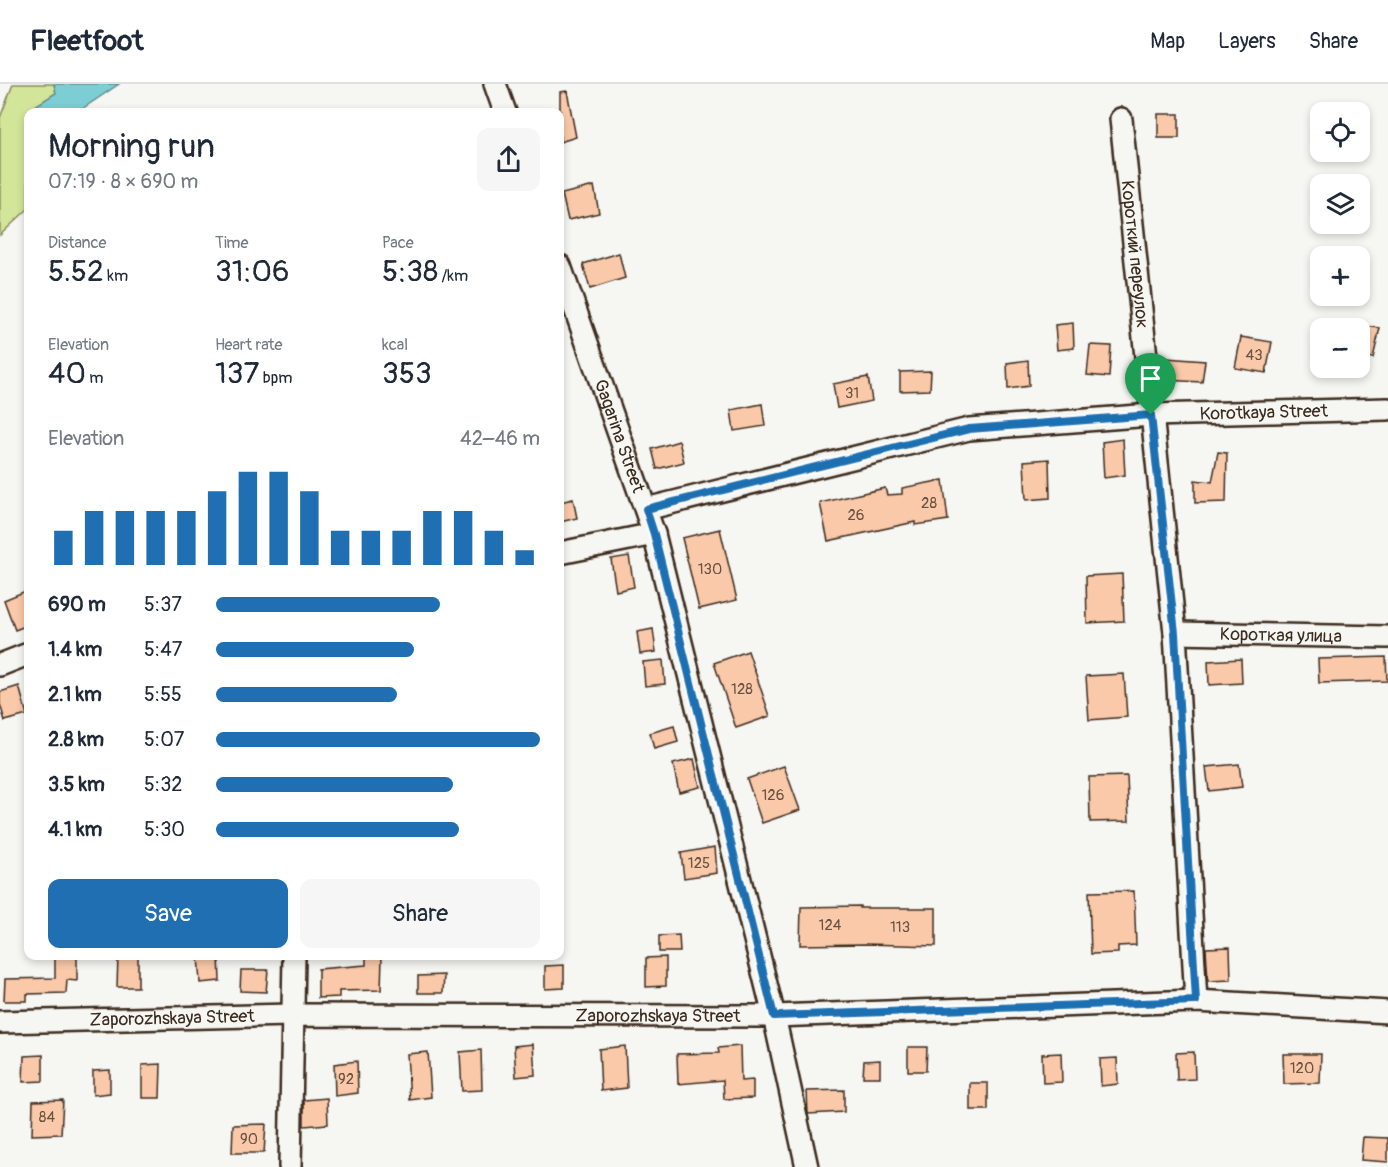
<!DOCTYPE html>
<html lang="en">
<head>
<meta charset="utf-8">
<style>
  :root { --surface:#fff; --page:#f6f6f7; --text:#1f2937; --muted:#747a83; --line:#e0e1e3; --accent:#1f6fb2 }
  body { margin:0; font-family:Pangolin,sans-serif; background:var(--page); color:var(--text); height:100vh; display:flex; flex-direction:column; font-size:22px; white-space:nowrap }
  * { box-sizing:border-box; margin:0 }
  p { font-size:20px; color:var(--muted) }
  .icon { flex:none; width:33px; height:33px; fill:none; stroke:currentColor; stroke-width:2; stroke-linecap:round; stroke-linejoin:round }
  .map { position:relative; flex:1; overflow:hidden }
  .side { position:absolute; left:24px; top:24px; width:540px; height:852px; display:flex; flex-direction:column; background:var(--surface); border-radius:12px; box-shadow:0 3px 9px #0003 }
  .side>* { flex:none }
  .controls { position:absolute; left:1310px; top:18px; display:grid; gap:12px }
  .controls a { display:grid; place-items:center; width:60px; height:60px; border-radius:12px; background:var(--surface); box-shadow:0 3px 9px #0003; font-size:30px }
  .pin { position:absolute; display:grid; place-items:center; width:51px; height:51px; color:#fff; margin:-62px -26px; border-radius:50% 50% 50% 0; rotate:-45deg; box-shadow:0 0 6px #0007 }
  .pin .icon { rotate:45deg }
  .round { display:grid; place-items:center; flex:none; width:63px; height:63px; border-radius:12px; background:var(--page) }
  .head { display:flex; align-items:center; justify-content:space-between; height:102px; padding:0 24px }
  h1 { font-size:33px; font-weight:600; line-height:45px }
  .metrics { display:grid; grid-template-columns:repeat(3,1fr); gap:9px; height:102px; padding:6px 24px }
  .metrics div { display:grid; align-content:center }
  .metrics b { font-size:30px; font-weight:600 }
  .metrics small { font-size:16px; font-weight:400 }
  .metrics p { font-size:16px }
  .chart { height:168px; padding:12px 24px }
  .chart p { display:flex; justify-content:space-between }
  .chart svg { width:100%; height:108px; margin-top:6px; stroke:var(--accent); stroke-width:6 }
  .button { display:flex; gap:12px; margin-top:auto; padding:12px 24px }
  .button a { flex:1; height:69px; border-radius:12px; background:var(--accent); color:#fff; font-size:24px; font-weight:600; line-height:69px; text-align:center }
  .button a+a { background:var(--page); color:var(--text) }
  ul { padding:0 24px; list-style:none; font-size:20px }
  li { display:grid; grid-template-columns:96px 72px 1fr; align-items:center; height:45px }
  li i { height:15px; border-radius:8px; background:var(--accent) }
  header { display:flex; align-items:center; gap:36px; box-sizing:border-box; height:84px; padding:0 30px; background:var(--surface); border-bottom:2px solid var(--line) }
  header strong { font-size:28px }
  nav { display:flex; gap:33px; margin-inline-start:auto; font-size:21px }
  .map>svg:first-child { display:block }
</style>
</head>
<body>
<header>
<strong>Fleetfoot</strong>
<nav><a>Map</a><a>Layers</a><a>Share</a></nav>
</header>
<div class="map">
<svg width="1388" height="1083" viewBox="0 0 1388 1083">
  <rect width="100%" height="100%" fill="#f6f6f2"/>
  <filter id="ink" filterUnits="userSpaceOnUse"><feTurbulence type="fractalNoise" baseFrequency=".0167" numOctaves="2"/><feDisplacementMap in="SourceGraphic" scale="12" xChannelSelector="R" yChannelSelector="G"/><feConvolveMatrix kernelMatrix="1 2 1 2 8 2 1 2 1" color-interpolation-filters="sRGB"/></filter>
  <g filter="url(#ink)">
    <!-- green -->
    <polygon fill="#d3e599" stroke="#87885c" stroke-width="1.5" points="13,0 54,0 56,9 36,22 33,28 28,28 28,125 0,151 0,34"/>
    <!-- water -->
    <polygon fill="#7cced4" stroke="#628c8b" stroke-width="1.5" points="54,0 119,0 85,23 80,28 33,28 35,22 56,9"/>
    <!-- building -->
    <g fill="#f9c9a9" stroke="#3b2a1e" stroke-width="1.5">
      <polygon points="567,7 576,53 560,58 560,8"/>
      <rect x="1158" y="30" width="21" height="24"/>
      <polygon points="594,102 599,129 568,136 562,110"/>
      <polygon points="619,169 625,194 590,205 583,180"/>
      <polygon points="1073,239 1074,264 1057,266 1055,241"/>
      <polygon points="1364,242 1380,244 1373,274 1359,272"/>
      <polygon points="1241,253 1272,258 1266,289 1235,284"/>
      <polygon points="1090,261 1111,262 1109,293 1087,291"/>
      <polygon points="1166,274 1205,277 1202,298 1164,296"/>
      <polygon points="1028,276 1029,302 1008,305 1007,279"/>
      <polygon points="931,287 930,306 900,307 900,288"/>
      <polygon points="868,293 872,317 837,324 833,300"/>
      <polygon points="762,320 765,342 734,347 731,326"/>
      <polygon points="1123,355 1125,391 1104,394 1102,358"/>
      <polygon points="679,357 684,378 657,385 652,365"/>
      <polygon points="1218,368 1227,369 1226,418 1195,419 1195,396 1212,398"/>
      <polygon points="1049,375 1050,414 1026,416 1024,377"/>
      <polygon points="943,396 948,436 915,441 915,438 828,457 820,419 885,404 887,411 902,410 902,404"/>
      <polygon points="573,415 577,434 560,438 560,418"/>
      <polygon points="720,445 737,516 699,525 682,454"/>
      <polygon points="629,472 634,503 616,507 611,475"/>
      <polygon points="1122,490 1124,537 1087,539 1086,492"/>
      <polygon points="28,506 28,541 15,546 4,516"/>
      <polygon points="653,545 656,568 640,570 637,548"/>
      <polygon points="748,567 770,632 736,644 714,579"/>
      <polygon points="1386,573 1387,597 1319,599 1318,575"/>
      <polygon points="1241,575 1242,599 1209,601 1208,577"/>
      <polygon points="663,576 665,600 645,602 643,578"/>
      <polygon points="1124,590 1127,633 1089,636 1086,592"/>
      <polygon points="19,602 27,631 5,637 0,620 0,608"/>
      <polygon points="674,642 678,658 654,665 650,649"/>
      <polygon points="694,675 700,703 679,708 673,680"/>
      <polygon points="1239,680 1242,703 1209,707 1206,683"/>
      <polygon points="784,682 800,726 762,739 747,695"/>
      <polygon points="1127,692 1129,737 1090,738 1089,693"/>
      <polygon points="715,763 717,789 684,794 681,769"/>
      <polygon points="1134,807 1136,861 1118,862 1118,869 1091,870 1089,808"/>
      <polygon points="860,822 860,824 936,824 936,862 865,860 800,861 801,823"/>
      <polygon points="679,851 680,868 659,868 659,852"/>
      <polygon points="1230,863 1231,896 1208,897 1206,864"/>
      <polygon points="77,872 77,897 67,896 66,909 27,910 27,917 4,917 5,895 55,894 55,873"/>
      <polygon points="118,872 138,872 138,903 117,903"/>
      <polygon points="198,872 219,872 220,897 200,899"/>
      <polygon points="366,873 382,873 381,906 339,907 339,913 318,914 318,885 366,881"/>
      <polygon points="666,873 666,902 646,903 646,874"/>
      <polygon points="564,881 564,904 545,905 545,882"/>
      <polygon points="241,886 268,886 266,908 240,907"/>
      <polygon points="444,891 443,909 418,909 418,892"/>
      <polygon points="533,960 535,991 516,993 514,962"/>
      <polygon points="625,962 627,1004 601,1007 599,965"/>
      <polygon points="740,962 741,997 753,996 753,1014 724,1015 723,996 678,1000 677,970 719,969 718,964"/>
      <polygon points="908,963 927,963 926,987 908,987"/>
      <polygon points="481,966 482,1006 462,1007 460,968"/>
      <polygon points="428,968 431,1013 410,1016 407,970"/>
      <polygon points="1194,968 1195,995 1177,996 1176,969"/>
      <polygon points="1061,969 1062,998 1043,999 1042,970"/>
      <polygon points="1283,970 1321,970 1320,999 1284,1000"/>
      <polygon points="43,971 43,997 23,998 24,972"/>
      <polygon points="1117,974 1118,1000 1101,1002 1100,975"/>
      <polygon points="880,976 880,993 863,993 864,977"/>
      <polygon points="357,977 358,1009 335,1012 334,980"/>
      <polygon points="161,980 160,1014 142,1014 142,981"/>
      <polygon points="110,986 110,1009 93,1011 93,987"/>
      <rect x="970" y="999" width="18" height="27"/>
      <polygon points="844,1006 844,1028 808,1030 807,1007"/>
      <polygon points="327,1014 328,1040 304,1042 304,1016"/>
      <polygon points="63,1016 61,1050 32,1051 33,1017"/>
      <polygon points="266,1040 264,1069 232,1069 233,1041"/>
      <polygon points="1363,1053 1388,1054 1388,1078 1361,1076"/>
    </g>
    <g fill="none" stroke-linecap="round" stroke-linejoin="round">
      <!-- minor casing -->
      <g stroke="#3b2a1e" stroke-width="26">
        <g id="minor">
          <polyline points="495,0 505,28"/>
          <path id="s1" d="M1121 35 1175 549 1196 917"/>
          <path id="s2" d="M560 182 654 450 774 932 807 1083"/>
          <path id="s3" d="M646 425 969 345 1151 331 1388 325"/>
          <polyline points="560,469 654,450"/>
          <path id="s4" d="M1175 549 1388 553"/>
          <polyline points="0,581 28,570"/>
          <path id="s5" d="M0 938 293 931 774 932 1196 917 1388 928"/>
          <polyline points="290,1083 294,872"/>
        </g>
      </g>
      <!-- minor -->
      <use href="#minor" stroke="#f6f6f2" stroke-width="21"/>
    </g>
  </g>
  <g fill="none" stroke-linecap="round" stroke-linejoin="round" filter="url(#ink)">
    <!-- route casing -->
    <g stroke="#fff" stroke-width="12">
      <polygon id="route" points="1151,331 1175,549 1196,917 774,932 654,450 646,425 969,345"/>
    </g>
    <!-- route -->
    <use href="#route" stroke="#1f6fb2" stroke-width="8"/>
  </g>
  <g text-anchor="middle" stroke-width="6" stroke-linejoin="round" paint-order="stroke">
    <!-- number labels -->
    <g font-size="15" fill="#6a5241">
      <text x="1254" y="276">43</text>
      <text x="852" y="314">31</text>
      <text x="929" y="424">28</text>
      <text x="856" y="436">26</text>
      <text x="710" y="490">130</text>
      <text x="742" y="610">128</text>
      <text x="773" y="716">126</text>
      <text x="699" y="784">125</text>
      <text x="830" y="846">124</text>
      <text x="900" y="848">113</text>
      <text x="1302" y="989">120</text>
      <text x="346" y="1000">92</text>
      <text x="47" y="1038">84</text>
      <text x="249" y="1060">90</text>
    </g>
    <!-- street labels -->
    <g font-size="18" fill="#3b2a1e" stroke="#f6f6f2">
      <text dy="6" stroke="none"><textPath href="#s1" startOffset="136">Короткий переулок</textPath></text>
      <text dy="6" stroke="none"><textPath href="#s3" startOffset="628">Korotkaya Street</textPath></text>
      <text dy="6" stroke="none"><textPath href="#s2" startOffset="180">Gagarina Street</textPath></text>
      <text dy="6" stroke="none"><textPath href="#s4" startOffset="106">Короткая улица</textPath></text>
      <text dy="6" stroke="none"><textPath href="#s5" startOffset="658">Zaporozhskaya Street</textPath></text>
      <text dy="6" stroke="none"><textPath href="#s5" startOffset="172">Zaporozhskaya Street</textPath></text>
    </g>
  </g>
</svg>
<div class="controls">
<a><svg class="icon" aria-label="locate" viewBox="0 0 24 24"><circle cx="12" cy="12" r="6"/><path d="M12 2v4M12 18v4M2 12h4M18 12h4"/></svg></a>
<a><svg class="icon" aria-label="layers" viewBox="0 0 24 24"><path d="M12 4l9 5-9 5-9-5zM3 14l9 5 9-5"/></svg></a>
<a>+</a>
<a>−</a>
</div>
<div class="pin" style="left:1151px;top:331px;background:#1e9e55"><svg class="icon" aria-label="arrive" viewBox="0 0 24 24"><path d="M6 21V4h12l-3 4 3 4H6"/></svg></div>
<section class="side">
<div class="head"><div><h1>Morning run</h1><p>07:19 · 8 × 690 m</p></div><a class="round"><svg class="icon" aria-label="share" viewBox="0 0 24 24"><path d="M12 15V3M7 8l5-5 5 5M5 13v7h14v-7"/></svg></a></div>
<div class="metrics">
<div><p>Distance</p><b>5.52<small> km</small></b></div>
<div><p>Time</p><b>31:06</b></div>
<div><p>Pace</p><b>5:38<small> /km</small></b></div>
</div>
<div class="metrics">
<div><p>Elevation</p><b>40<small> m</small></b></div>
<div><p>Heart rate</p><b>137<small> bpm</small></b></div>
<div><p>kcal</p><b>353</b></div>
</div>
<div class="chart"><p><span>Elevation</span>42–46 m</p>
<svg viewBox="0 0 160 44" preserveAspectRatio="none"><path d="M5 44V30M15 44V22M25 44V22M35 44V22M45 44V22M55 44V14M65 44V6M75 44V6M85 44V14M95 44V30M105 44V30M115 44V30M125 44V22M135 44V22M145 44V30M155 44V38"/></svg>
</div>
<ul>
<li><b>690 m</b>5:37<i style="width:69%"></i></li>
<li><b>1.4 km</b>5:47<i style="width:61%"></i></li>
<li><b>2.1 km</b>5:55<i style="width:56%"></i></li>
<li><b>2.8 km</b>5:07<i style="width:100%"></i></li>
<li><b>3.5 km</b>5:32<i style="width:73%"></i></li>
<li><b>4.1 km</b>5:30<i style="width:75%"></i></li>
</ul>
<div class="button"><a>Save</a><a>Share</a></div>
</section>
</div>
</body>
</html>
